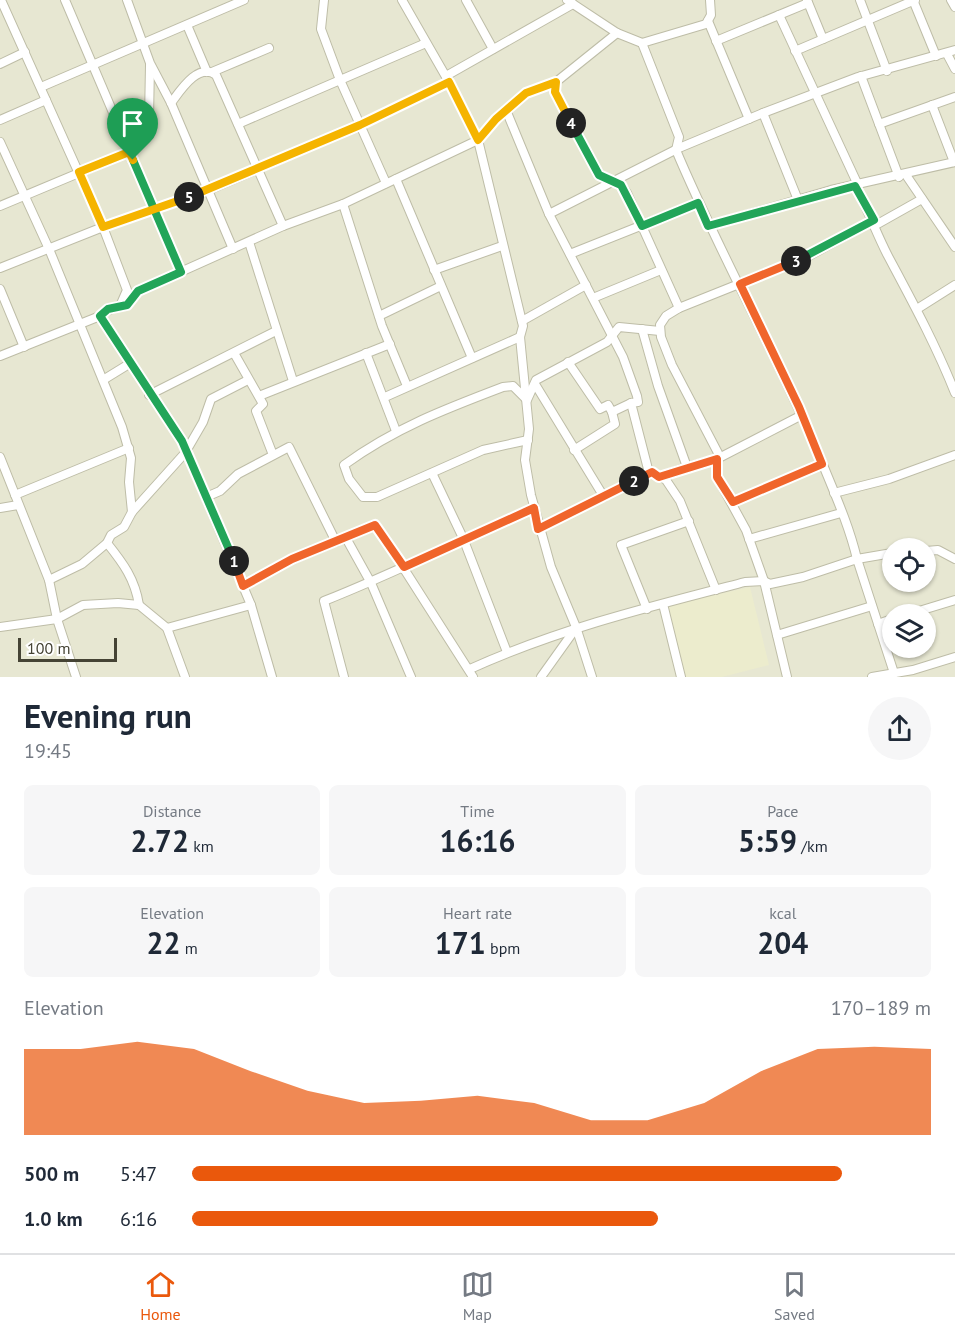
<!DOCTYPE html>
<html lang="en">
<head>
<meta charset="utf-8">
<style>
  :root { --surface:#fff; --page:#f6f6f7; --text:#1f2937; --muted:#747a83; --line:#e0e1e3; --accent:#ea580c }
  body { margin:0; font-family:"PT Sans",sans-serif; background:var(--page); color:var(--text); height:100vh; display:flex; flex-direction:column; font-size:22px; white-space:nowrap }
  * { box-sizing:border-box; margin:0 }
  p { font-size:20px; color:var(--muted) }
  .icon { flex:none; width:33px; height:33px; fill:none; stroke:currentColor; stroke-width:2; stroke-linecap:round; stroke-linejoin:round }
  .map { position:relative; height:677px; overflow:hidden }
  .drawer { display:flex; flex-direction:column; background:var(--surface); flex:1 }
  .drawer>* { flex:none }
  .tools { position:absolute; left:882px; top:538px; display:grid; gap:12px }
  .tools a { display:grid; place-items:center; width:54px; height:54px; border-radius:50%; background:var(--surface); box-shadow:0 2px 4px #0004; font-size:30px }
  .scale { position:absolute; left:18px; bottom:15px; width:99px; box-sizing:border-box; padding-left:6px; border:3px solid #454334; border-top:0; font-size:16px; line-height:21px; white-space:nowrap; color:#454334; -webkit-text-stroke:4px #fff; paint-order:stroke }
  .pin { position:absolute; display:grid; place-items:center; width:51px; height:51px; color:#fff; margin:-62px -26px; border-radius:50% 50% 50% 0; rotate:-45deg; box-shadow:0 0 6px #0007 }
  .pin .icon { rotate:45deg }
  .km { position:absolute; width:30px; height:30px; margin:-15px; border-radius:50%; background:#222; color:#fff; font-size:16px; line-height:30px; text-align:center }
  .round { display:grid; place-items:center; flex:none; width:63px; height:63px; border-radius:32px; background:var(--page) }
  .head { display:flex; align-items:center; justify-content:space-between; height:102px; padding:0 24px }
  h1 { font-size:33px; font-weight:700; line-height:45px }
  .metrics { display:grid; grid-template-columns:repeat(3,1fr); gap:9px; height:102px; padding:6px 24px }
  .metrics div { display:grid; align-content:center; border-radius:9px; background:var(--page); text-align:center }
  .metrics b { font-size:30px; font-weight:700 }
  .metrics small { font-size:16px; font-weight:400 }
  .metrics p { font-size:16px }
  .chart { height:168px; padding:12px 24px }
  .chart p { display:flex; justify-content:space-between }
  .chart svg { width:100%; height:108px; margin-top:6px; fill:var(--accent); opacity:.7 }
  ul { padding:0 24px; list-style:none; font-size:20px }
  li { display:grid; grid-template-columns:96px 72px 1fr; align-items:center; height:45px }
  li i { height:15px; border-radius:8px; background:var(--accent) }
  .menu { display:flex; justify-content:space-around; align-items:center; height:84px; border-top:2px solid var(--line); background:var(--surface); font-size:16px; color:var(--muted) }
  .menu a { display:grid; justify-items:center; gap:3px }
  .menu .on { color:var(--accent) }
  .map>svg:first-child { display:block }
</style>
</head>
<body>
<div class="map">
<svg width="955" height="677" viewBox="0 0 955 677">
  <rect width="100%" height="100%" fill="#f3f3e4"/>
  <!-- residential -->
  <path fill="#e7e7d2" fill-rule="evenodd" d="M0 0H955V677H0ZM892 549H926V582H892ZM892 615H926V648H892Z"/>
  <!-- education -->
  <polygon fill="#ececcd" points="750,587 769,665 722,677 684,677 666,606"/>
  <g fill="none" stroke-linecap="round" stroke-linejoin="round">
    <!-- minor casing -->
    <g stroke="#bebda7" stroke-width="10">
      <g id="minor">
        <polyline points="1,0 103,227 127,290 120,306"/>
        <polyline points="65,0 181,272"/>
        <polyline points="127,0 150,63 171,103 233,249"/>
        <polyline points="324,0 321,29 340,80 386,183"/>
        <polyline points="402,0 449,82 478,140 523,326 520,337 529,429 525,460 531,495 551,567 576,627 592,677"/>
        <polyline points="466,0 493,49"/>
        <path d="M567 0 617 33 642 43 679 137 676 150C720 255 777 354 821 460 834 492 849 525 857 559L892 553"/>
        <polyline points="807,0 823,39"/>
        <polyline points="860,0 887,71"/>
        <polyline points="913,0 936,56"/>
        <polyline points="951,0 955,7"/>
        <polyline points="779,15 858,185"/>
        <polyline points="708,21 749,119"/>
        <polyline points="187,25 207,72"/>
        <polyline points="617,33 556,82 555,92 599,175 621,185 627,193 679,308"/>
        <polyline points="716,41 808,3"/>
        <polyline points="642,43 706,24 711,15 710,0"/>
        <polyline points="795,51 915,0"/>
        <polyline points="947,54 955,69"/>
        <polyline points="0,64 25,52"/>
        <polyline points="212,72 269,48"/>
        <polyline points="446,76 573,4"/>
        <polyline points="861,76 899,177"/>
        <polyline points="41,87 244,0"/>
        <path d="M171 103C180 91 198 62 216 75L283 226"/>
        <polyline points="932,105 954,162"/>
        <polyline points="506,110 549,214 623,357 637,396 638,402 631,403 648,469 666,480 680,501 716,590"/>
        <polyline points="763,113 798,200"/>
        <polyline points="0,120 46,100"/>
        <polyline points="238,124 426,43"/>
        <polyline points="879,124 955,97"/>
        <polyline points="0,142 49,249 122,427 131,458 129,482 132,512"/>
        <polyline points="906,175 955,247"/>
        <polyline points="396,179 472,358"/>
        <path d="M855 186C868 209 876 233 888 256 912 301 936 345 955 393"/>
        <polyline points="343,204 382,326 407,386"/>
        <polyline points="0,206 129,152 149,118 150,65"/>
        <polyline points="549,214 679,148 763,113 858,77 955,50"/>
        <polyline points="708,226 831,190 955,162"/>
        <polyline points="874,226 922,199"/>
        <polyline points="249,242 293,381"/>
        <polyline points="570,254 698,203"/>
        <polyline points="0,268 103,227 209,190 360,125 449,82"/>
        <polyline points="434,270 502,246"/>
        <polyline points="0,289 24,347"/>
        <polyline points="593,298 661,270"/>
        <polyline points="917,309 955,285"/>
        <polyline points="100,316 182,441 251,605 272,677"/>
        <polyline points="379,316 441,286"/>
        <polyline points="522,321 586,285"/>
        <polyline points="642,329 658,386 687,467 659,477"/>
        <polyline points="234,353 263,404 256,411 273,455"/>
        <polyline points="366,353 396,431"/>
        <path d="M0 356 100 316C116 303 123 310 138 291L283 226 343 204 478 140 496 119 526 93 556 82"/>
        <polyline points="568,362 600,409 608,405 612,412 631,403"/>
        <polyline points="103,380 129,364"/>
        <polyline points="535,384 604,497"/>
        <polyline points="149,395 276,331"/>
        <polyline points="259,396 390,344"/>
        <polyline points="385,397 520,337"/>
        <path d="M528 440 483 450 377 497H363L349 479 344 465C395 428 445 409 503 387L513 386 527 400 536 380 607 342 619 327 660 331"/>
        <polyline points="574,450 615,424 612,412"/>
        <polyline points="0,457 49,580 57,619 76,677"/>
        <polyline points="687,467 717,459 802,415"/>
        <polyline points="432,473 463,538 507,652"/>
        <polyline points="834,493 889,479 955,455"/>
        <polyline points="15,495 129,448"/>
        <polyline points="206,497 220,491 238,474 289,447 336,542"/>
        <polyline points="733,502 822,464"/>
        <polyline points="0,508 18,505"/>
        <polyline points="538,529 652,472"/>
        <polyline points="346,538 371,583 411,677"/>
        <polyline points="749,539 841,513"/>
        <path d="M107 543C123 563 135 579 139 605"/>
        <polyline points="926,551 938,550 955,559"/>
        <polyline points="49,580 82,564 107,543 111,535 124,527 132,512 185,453 203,422 211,399 248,380"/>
        <polyline points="243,586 293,559 376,525 473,677"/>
        <polyline points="663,604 681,677"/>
        <polyline points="647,609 621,545 689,521"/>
        <polyline points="906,615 955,600"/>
        <polyline points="878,624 892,619"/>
        <polyline points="0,627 57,619 83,605 118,603 139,605 167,628 185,677"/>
        <polyline points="167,628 251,605"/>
        <polyline points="777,635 872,606"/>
        <path d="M470 669C558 629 652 606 745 582L764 581 770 584 803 577 857 559 894 673 892 677"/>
        <path d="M344 677 324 601C395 573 464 538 535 508"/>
        <polyline points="541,677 576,628"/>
        <polyline points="787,677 764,581 746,530 717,477 718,453 672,365 661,337 660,325 666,316 679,308 809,256 874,220"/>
        <polyline points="872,677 913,670 955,657"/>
      </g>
    </g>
    <!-- minor -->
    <use href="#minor" stroke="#fff" stroke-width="8"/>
  </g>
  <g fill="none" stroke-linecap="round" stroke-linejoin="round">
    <!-- split-1 casing -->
    <g stroke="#fff" stroke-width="12">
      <polyline id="split-1" points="133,160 181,272 138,291 127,305 108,309 100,316 182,441 234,561"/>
    </g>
    <!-- split-2 casing -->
    <g stroke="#fff" stroke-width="12">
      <polyline id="split-2" points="234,561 243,586 292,559 375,525 404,567 534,508 538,529 634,481"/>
    </g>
    <!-- split-3 casing -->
    <g stroke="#fff" stroke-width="12">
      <polyline id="split-3" points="634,481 652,472 659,477 717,459 717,477 733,502 822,464 799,407 740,284 796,261"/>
    </g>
    <!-- split-4 casing -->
    <g stroke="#fff" stroke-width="12">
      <polyline id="split-4" points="571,123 599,175 621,185 642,226 698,203 708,226 855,186 874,220 796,261"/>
    </g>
    <!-- split-5 casing -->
    <g stroke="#fff" stroke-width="12">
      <polyline id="split-5" points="189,197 360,125 449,82 478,140 496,119 526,93 556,82 555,92 571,123"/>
    </g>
    <!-- split-6 casing -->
    <g stroke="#fff" stroke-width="12">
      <polyline id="split-6" points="133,160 129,152 79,172 103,227 189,197"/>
    </g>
    <!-- split-1 -->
    <use href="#split-1" stroke="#22a559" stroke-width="8"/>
    <!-- split-2 -->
    <use href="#split-2" stroke="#f0652b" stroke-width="8"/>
    <!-- split-3 -->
    <use href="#split-3" stroke="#f0652b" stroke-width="8"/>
    <!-- split-4 -->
    <use href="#split-4" stroke="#22a559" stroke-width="8"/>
    <!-- split-5 -->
    <use href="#split-5" stroke="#f5b400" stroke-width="8"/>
    <!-- split-6 -->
    <use href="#split-6" stroke="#f5b400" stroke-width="8"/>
  </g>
</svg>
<div class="tools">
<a><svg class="icon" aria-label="locate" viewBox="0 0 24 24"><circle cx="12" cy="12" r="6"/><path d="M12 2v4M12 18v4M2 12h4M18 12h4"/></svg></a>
<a><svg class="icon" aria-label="layers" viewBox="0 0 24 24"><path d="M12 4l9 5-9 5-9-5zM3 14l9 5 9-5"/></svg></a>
</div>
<div class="scale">100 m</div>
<div class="pin" style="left:133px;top:160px;background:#1e9e55"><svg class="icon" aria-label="arrive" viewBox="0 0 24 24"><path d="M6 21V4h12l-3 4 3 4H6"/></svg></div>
<b class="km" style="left:234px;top:561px">1</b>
<b class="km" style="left:634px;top:481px">2</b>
<b class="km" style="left:796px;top:261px">3</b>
<b class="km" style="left:571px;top:123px">4</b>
<b class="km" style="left:189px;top:197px">5</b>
</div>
<section class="drawer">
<div class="head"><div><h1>Evening run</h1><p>19:45</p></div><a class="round"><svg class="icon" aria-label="share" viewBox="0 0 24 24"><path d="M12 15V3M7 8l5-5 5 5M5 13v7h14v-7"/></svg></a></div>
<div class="metrics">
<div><p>Distance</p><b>2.72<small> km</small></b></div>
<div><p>Time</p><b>16:16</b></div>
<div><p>Pace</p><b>5:59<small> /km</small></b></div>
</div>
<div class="metrics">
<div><p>Elevation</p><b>22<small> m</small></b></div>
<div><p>Heart rate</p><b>171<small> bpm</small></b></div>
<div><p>kcal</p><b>204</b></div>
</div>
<div class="chart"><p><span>Elevation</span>170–189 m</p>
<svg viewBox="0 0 160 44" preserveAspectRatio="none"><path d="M0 44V9L10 9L20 6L30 9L40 18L50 26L60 31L70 30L80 28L90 31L100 38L110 38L120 31L130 18L140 9L150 8L160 9V44z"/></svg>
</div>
<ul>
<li><b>500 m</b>5:47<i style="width:88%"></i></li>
<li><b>1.0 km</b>6:16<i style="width:63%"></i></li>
</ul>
</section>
<nav class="menu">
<a class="on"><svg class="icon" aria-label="home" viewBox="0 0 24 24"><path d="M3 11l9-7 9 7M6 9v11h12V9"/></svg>Home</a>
<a><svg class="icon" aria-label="map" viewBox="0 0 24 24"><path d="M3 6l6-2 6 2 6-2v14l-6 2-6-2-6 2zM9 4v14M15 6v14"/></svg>Map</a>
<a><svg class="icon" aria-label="saved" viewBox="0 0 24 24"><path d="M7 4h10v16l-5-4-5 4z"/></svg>Saved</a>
</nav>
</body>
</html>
